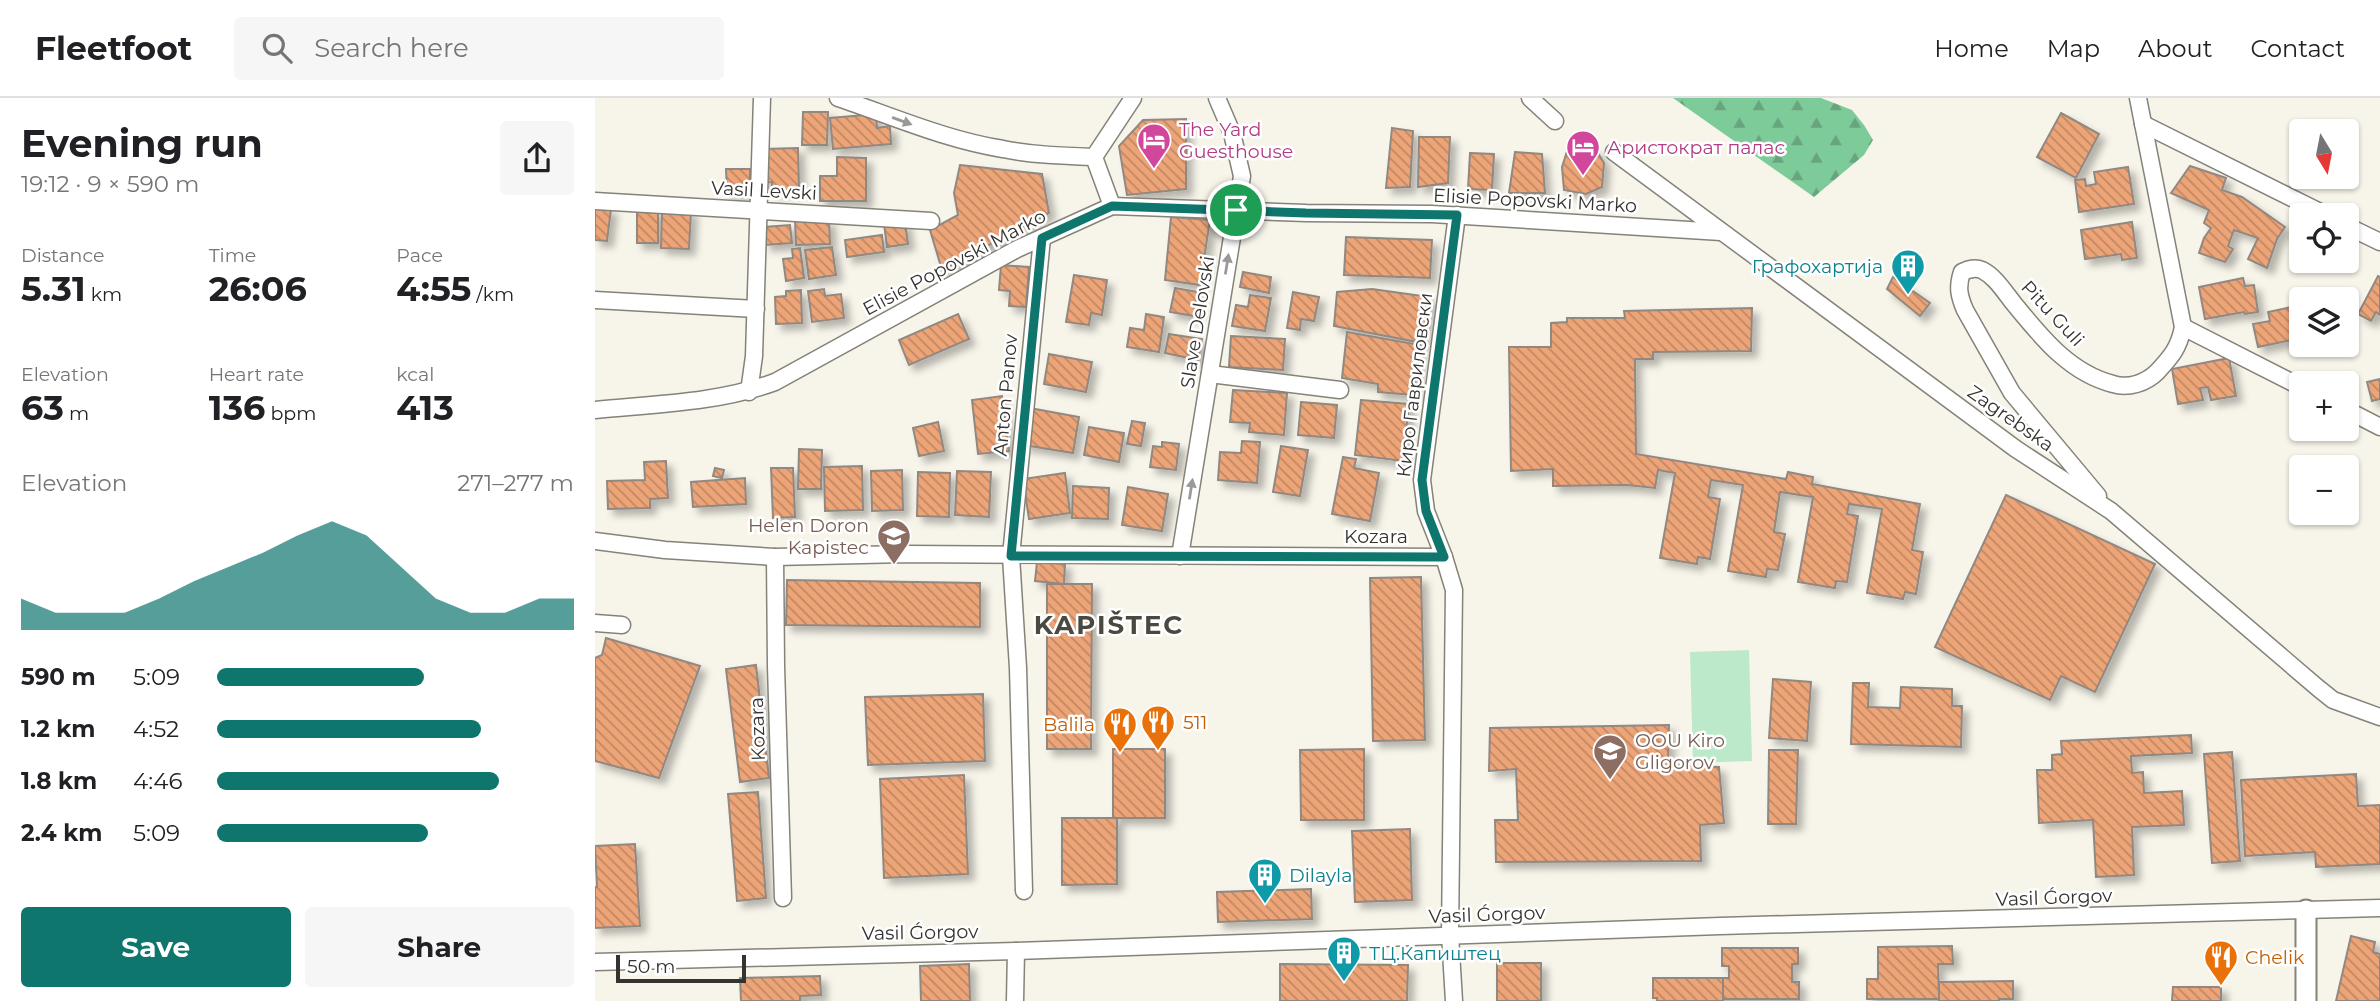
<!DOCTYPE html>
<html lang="en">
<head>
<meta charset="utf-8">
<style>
  :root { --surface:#fff; --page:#f6f6f6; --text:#202124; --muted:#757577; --line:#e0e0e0; --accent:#0f766e }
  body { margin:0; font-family:Montserrat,sans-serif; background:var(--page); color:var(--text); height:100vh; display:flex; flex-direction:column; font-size:26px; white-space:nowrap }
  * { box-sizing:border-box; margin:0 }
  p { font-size:23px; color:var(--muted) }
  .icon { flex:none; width:38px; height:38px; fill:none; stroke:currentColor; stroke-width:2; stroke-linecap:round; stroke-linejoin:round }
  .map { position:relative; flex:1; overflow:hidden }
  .drawer { display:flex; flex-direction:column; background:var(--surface); width:595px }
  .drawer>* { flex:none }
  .needle { width:46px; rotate:170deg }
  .fabs { position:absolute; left:1694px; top:21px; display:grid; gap:14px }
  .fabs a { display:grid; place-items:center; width:70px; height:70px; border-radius:7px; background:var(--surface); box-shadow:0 2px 5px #0004; font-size:35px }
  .scale { position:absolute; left:21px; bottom:18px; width:130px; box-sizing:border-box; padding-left:7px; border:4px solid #34332f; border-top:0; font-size:19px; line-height:24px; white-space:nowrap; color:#34332f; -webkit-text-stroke:5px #fff; paint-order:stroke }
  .pin { position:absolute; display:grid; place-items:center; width:60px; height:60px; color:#fff; margin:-30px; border:4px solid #fff; border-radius:50%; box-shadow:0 2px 7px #0007 }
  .round { display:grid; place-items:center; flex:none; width:74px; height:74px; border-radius:7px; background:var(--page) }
  .head { display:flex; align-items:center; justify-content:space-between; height:119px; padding:0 21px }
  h1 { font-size:38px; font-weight:700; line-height:52px }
  .metrics { display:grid; grid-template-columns:repeat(3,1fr); gap:10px; height:119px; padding:7px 21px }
  .metrics div { display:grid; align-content:center }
  .metrics b { font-size:35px; font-weight:700 }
  .metrics small { font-size:19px; font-weight:400 }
  .metrics p { font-size:19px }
  .chart { height:196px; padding:14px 21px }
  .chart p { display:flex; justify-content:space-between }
  .chart svg { width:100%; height:126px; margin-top:7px; fill:var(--accent); opacity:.7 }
  .cta { display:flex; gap:14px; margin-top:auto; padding:14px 21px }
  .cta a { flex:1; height:80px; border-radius:7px; background:var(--accent); color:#fff; font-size:28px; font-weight:700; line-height:80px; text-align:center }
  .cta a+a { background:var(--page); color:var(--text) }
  ul { padding:0 21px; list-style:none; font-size:23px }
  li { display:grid; grid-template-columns:112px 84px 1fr; align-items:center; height:52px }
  li i { height:18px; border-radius:9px; background:var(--accent) }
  header { display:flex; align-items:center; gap:42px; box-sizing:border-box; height:98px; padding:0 35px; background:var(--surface); border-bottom:2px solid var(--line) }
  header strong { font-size:33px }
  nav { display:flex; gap:38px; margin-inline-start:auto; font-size:24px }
  .search { width:490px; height:63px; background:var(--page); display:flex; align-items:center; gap:18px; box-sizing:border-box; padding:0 24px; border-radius:7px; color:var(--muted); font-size:26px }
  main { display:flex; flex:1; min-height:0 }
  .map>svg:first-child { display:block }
</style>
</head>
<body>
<header>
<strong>Fleetfoot</strong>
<div class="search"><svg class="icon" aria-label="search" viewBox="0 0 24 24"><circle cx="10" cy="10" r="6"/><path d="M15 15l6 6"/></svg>Search here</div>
<nav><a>Home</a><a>Map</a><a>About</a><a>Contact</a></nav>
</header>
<main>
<section class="drawer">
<div class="head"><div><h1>Evening run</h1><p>19:12 · 9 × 590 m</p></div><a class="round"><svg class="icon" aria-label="share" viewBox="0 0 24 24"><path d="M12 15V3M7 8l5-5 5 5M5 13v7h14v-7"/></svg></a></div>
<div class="metrics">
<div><p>Distance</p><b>5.31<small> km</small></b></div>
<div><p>Time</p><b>26:06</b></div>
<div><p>Pace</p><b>4:55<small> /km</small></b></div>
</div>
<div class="metrics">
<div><p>Elevation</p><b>63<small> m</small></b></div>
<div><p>Heart rate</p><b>136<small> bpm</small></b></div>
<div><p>kcal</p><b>413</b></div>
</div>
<div class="chart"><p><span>Elevation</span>271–277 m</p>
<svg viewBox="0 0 160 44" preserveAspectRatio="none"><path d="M0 44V33L10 38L20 38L30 38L40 33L50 27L60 22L70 17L80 11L90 6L100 11L110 22L120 33L130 38L140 38L150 33L160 33V44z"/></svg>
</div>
<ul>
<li><b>590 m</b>5:09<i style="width:58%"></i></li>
<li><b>1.2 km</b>4:52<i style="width:74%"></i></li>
<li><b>1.8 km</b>4:46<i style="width:79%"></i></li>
<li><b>2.4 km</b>5:09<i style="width:59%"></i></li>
</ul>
<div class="cta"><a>Save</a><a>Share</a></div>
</section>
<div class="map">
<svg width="1785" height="903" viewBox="0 0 1785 903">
  <defs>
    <pattern id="forest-firs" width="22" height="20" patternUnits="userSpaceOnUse" patternTransform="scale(1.75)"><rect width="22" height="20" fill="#7ecb9a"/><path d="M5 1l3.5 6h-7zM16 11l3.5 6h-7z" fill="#68a57e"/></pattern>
    <pattern id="building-back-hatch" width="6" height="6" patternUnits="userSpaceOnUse" patternTransform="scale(1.75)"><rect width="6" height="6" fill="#eda578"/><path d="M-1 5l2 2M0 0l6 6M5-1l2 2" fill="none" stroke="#c18763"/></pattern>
    <filter id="shadow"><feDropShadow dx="6" dy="6" stdDeviation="3.5" flood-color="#0004"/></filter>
  </defs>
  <rect width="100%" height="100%" fill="#f7f5ea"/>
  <!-- forest -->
  <polygon fill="url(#forest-firs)" points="1078,0 1226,0 1257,12 1269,27 1278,42 1269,57 1219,99"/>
  <!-- garden -->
  <polygon fill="#bce9ca" points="1154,552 1157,663 1098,665 1095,554"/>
  <!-- building -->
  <g fill="url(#building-back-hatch)" stroke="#928882" stroke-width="2" filter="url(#shadow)">
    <polygon points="208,14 233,14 232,47 207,47"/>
    <polygon points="1466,15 1504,36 1481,80 1442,59"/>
    <polygon points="281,16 282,30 295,28 296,46 238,51 235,20"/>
    <polygon points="591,21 591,91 532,97 524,48 548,22"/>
    <polygon points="797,30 818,33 815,89 791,90"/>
    <polygon points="824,39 855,39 853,85 823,89"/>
    <polygon points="203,50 204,92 177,93 177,84 168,85 167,51"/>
    <polygon points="973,50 1001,52 1009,65 1007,89 991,96 969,92 967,69"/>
    <polygon points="920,54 947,56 950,95 914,95"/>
    <polygon points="875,55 899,56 897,92 873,91"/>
    <polygon points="242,59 271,60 271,103 225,103 225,78 242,78"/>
    <polygon points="365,67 447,76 454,115 347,172 335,132 363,117 359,95"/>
    <polygon points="1595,68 1631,80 1627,92 1647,99 1690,129 1682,141 1672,170 1653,161 1663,140 1639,132 1633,148 1638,151 1630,164 1604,155 1609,140 1616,130 1609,125 1614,112 1576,95"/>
    <polygon points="1533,69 1539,106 1484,114 1480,82 1490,81 1491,88 1501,86 1499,74"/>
    <polygon points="131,71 155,71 155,94 132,95"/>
    <polygon points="0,109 16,111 12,143 0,142"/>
    <rect x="42" y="112" width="21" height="33"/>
    <polygon points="67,112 96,113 94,151 66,150"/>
    <polygon points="576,119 615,122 605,187 570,182"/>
    <polygon points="200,122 234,122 235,146 201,147"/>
    <polygon points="310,124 313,146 292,149 289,126"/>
    <polygon points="1537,124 1542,160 1527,162 1526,156 1490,161 1486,132"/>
    <polygon points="195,127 197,145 170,147 169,129"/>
    <polygon points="287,137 289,154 252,159 250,142"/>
    <polygon points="751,139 837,142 835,180 749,177"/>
    <polygon points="237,149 241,177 214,181 210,152"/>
    <polygon points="205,150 209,180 191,183 188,161 198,160 197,151"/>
    <polygon points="406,167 434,169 431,209 414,208 415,193 404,192"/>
    <polygon points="648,174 676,179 674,195 645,189"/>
    <polygon points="479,177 512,182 507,217 496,215 494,227 471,224"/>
    <polygon points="1783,178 1785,179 1785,217 1781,214 1776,223 1763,216"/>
    <polygon points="1298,179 1335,205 1325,218 1292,191"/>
    <polygon points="1648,180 1650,188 1659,187 1663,214 1650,216 1649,214 1610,221 1604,189"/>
    <polygon points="580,190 603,194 599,218 575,214"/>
    <polygon points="229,191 230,198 246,196 249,220 217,224 213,193"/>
    <polygon points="777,191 835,199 827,245 739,228 742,194"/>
    <polygon points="206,192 207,225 181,226 180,199 191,198 191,193"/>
    <polygon points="698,194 724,199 719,223 706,221 705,232 692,230"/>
    <polygon points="655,197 676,200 670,233 637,228 641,207 653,209"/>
    <polygon points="1706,207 1706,240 1663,249 1658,226 1675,223 1673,214"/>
    <polygon points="1157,210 1156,253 1058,254 1058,261 1040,261 1041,356 1191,381 1193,374 1218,379 1217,386 1325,406 1317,452 1328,454 1321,496 1310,494 1308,501 1272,495 1287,411 1254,406 1252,416 1263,418 1252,484 1241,483 1240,490 1203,484 1218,399 1185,394 1179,434 1190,436 1183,472 1172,471 1171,479 1133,473 1148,387 1116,382 1113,399 1125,401 1115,461 1103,459 1102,466 1065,460 1080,375 1063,372 1060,390 1032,387 958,388 958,371 916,373 914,249 956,249 956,225 972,224 972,220 1030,220 1029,213"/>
    <polygon points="363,216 374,241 314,267 304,242"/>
    <polygon points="551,216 569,219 564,254 532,249 535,230 549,232"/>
    <polygon points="752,234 825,247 818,297 783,294 783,286 747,280"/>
    <polygon points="574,236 607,241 603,262 570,255"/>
    <polygon points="636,238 690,241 688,272 634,269"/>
    <polygon points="454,256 497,264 491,294 449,286"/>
    <polygon points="1634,260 1641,298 1616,302 1613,289 1605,290 1608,302 1583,306 1577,271"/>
    <polygon points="1785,281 1785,301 1777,303 1772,284"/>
    <polygon points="638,292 692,295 689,337 654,334 655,325 635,324"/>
    <polygon points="407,298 414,353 383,356 377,302"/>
    <polygon points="766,302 814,306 808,363 760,357"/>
    <polygon points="706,304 742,307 739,340 703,337"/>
    <polygon points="435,310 484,319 478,355 428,347"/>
    <polygon points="537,323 550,325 546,348 532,346"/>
    <polygon points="343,324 349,353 324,358 318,330"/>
    <polygon points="494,329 529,335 524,364 489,357"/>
    <polygon points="647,343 665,344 662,385 623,382 625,354 646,355"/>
    <polygon points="567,344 584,346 581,372 555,369 558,348 567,349"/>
    <polygon points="686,348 713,352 705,398 678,394"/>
    <polygon points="204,351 227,352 226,391 203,391"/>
    <polygon points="748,359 761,361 759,370 784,375 775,423 737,416"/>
    <polygon points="71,363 73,400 55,401 55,410 13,411 12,383 50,382 49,364"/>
    <polygon points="267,368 268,412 230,413 229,369"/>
    <polygon points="120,370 129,372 127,380 118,378"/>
    <polygon points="176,370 198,370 200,419 178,420"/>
    <polygon points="307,372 308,412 277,413 276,373"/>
    <polygon points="362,373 396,374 394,419 360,417"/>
    <polygon points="323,374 355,375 354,419 322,418"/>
    <polygon points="470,375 475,415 434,421 428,381"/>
    <polygon points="150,380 151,406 98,409 96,384"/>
    <polygon points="478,388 514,390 513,421 477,420"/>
    <polygon points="533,389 573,396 567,433 527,427"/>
    <polygon points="1411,397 1560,466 1500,594 1466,578 1455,602 1340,549"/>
    <polygon points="442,464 470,466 469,486 440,483"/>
    <polygon points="826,479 830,642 778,643 775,480"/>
    <polygon points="192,482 385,485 385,529 191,527"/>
    <polygon points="452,486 497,486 496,651 452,651"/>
    <polygon points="11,540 105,568 64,680 0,663 0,560 7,557"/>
    <polygon points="161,567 174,680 145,684 131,571"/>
    <polygon points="1178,581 1216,584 1212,643 1174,640"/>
    <polygon points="1258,585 1274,585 1273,609 1305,610 1306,589 1357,591 1357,608 1367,608 1366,649 1256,646"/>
    <polygon points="388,596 390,663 273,667 270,599"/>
    <polygon points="1074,627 1073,667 1124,669 1129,725 1105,727 1106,763 901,764 900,722 923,722 921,671 894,673 895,630"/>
    <polygon points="1596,637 1597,655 1536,658 1537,675 1548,674 1549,695 1587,693 1589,727 1537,729 1539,777 1501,779 1498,722 1444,725 1442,672 1457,672 1457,657 1467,656 1466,643"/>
    <rect x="518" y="651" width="52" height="69"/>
    <polygon points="769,651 769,722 706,722 705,652"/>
    <polygon points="1174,652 1203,652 1201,726 1173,726"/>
    <polygon points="1637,654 1645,763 1617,765 1609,656"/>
    <polygon points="1761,676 1763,708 1785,707 1785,766 1721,769 1720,754 1650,758 1646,682"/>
    <polygon points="369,677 373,776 289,780 285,681"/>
    <polygon points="163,694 171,800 142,803 133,696"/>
    <polygon points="467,720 522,720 522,786 467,787"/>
    <polygon points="815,731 817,802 760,804 757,733"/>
    <polygon points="40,746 45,828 0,830 0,789 2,789 0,748"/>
    <polygon points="716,791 717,821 623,824 622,794"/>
    <polygon points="1756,838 1780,844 1778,854 1785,856 1785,903 1741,903"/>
    <polygon points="1357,848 1358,866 1343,866 1344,901 1272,901 1272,881 1283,881 1283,849"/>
    <polygon points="1127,850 1203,850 1203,866 1197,866 1197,884 1204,884 1204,901 1128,901 1128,880 1134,880 1134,868 1127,868"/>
    <rect x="902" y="865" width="44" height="38"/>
    <polygon points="374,866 375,903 326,903 325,868"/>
    <polygon points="685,866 813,867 812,903 685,903"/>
    <polygon points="225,878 226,897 205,898 205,903 146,903 145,880"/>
    <polygon points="1058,880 1128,880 1128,903 1062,903 1062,900 1058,900"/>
    <polygon points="1418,883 1418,901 1404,901 1404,903 1344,903 1344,884"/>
    <polygon points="1578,889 1626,889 1626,903 1577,903"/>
  </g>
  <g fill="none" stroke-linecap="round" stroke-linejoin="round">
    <!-- minor casing -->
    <g stroke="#848279" stroke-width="19">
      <g id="minor">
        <path d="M243 0C297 18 351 42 408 51 438 57 469 58 499 59"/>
        <polyline points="935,0 960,23"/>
        <polyline points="1548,26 1731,117"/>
        <polyline points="1019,54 1421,351 1516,413 1723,590 1738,602 1785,619"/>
        <polyline points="0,103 336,123"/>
        <polyline points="517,108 499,59 538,0"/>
        <polyline points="1752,128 1785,144"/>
        <polyline points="0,202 161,211"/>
        <polyline points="1588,229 1706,289"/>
        <polyline points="615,276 745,292"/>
        <polyline points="154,294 159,258 167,0"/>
        <path d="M0 312C61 306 123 305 180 284L422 151 517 108 711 115 837 116 1126 134"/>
        <polyline points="1752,312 1785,329"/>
        <path d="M1503 398 1417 295 1370 212C1364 198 1362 189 1367 174 1374 171 1380 169 1387 172 1401 179 1410 195 1420 207 1447 240 1475 275 1518 286 1533 291 1551 285 1562 274 1576 259 1584 250 1588 229L1543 0"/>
        <polyline points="0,443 70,452 180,459 310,456 849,459"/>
        <polyline points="585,458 647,78 637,35 622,0"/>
        <polyline points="180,459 181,568 188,800"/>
        <polyline points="0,525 27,527"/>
        <polyline points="429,793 423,570 416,458 447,140"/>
        <polyline points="0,864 421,853 1125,828 1785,810"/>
        <polyline points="420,903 421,853"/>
        <polyline points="859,903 855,837 859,492 849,459 831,413 827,382 862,117"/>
      </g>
    </g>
    <!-- tertiary casing -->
    <g stroke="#848279" stroke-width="23">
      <polyline id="tertiary" points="1711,903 1711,812"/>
    </g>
    <!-- minor -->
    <use href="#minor" stroke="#fff" stroke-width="16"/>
    <!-- tertiary -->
    <use href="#tertiary" stroke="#fff" stroke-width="19"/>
  </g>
  <!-- one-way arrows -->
  <defs><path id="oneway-solid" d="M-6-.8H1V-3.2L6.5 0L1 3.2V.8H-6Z" transform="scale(1.75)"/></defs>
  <g fill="#9a9997">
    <use href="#oneway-solid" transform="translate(307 23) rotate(20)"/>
    <use href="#oneway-solid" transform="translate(632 166) rotate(-81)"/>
    <use href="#oneway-solid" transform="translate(596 391) rotate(-81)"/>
  </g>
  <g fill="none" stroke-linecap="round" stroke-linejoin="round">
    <!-- route casing -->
    <g stroke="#fff" stroke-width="14">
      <polygon id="route" points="517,108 711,115 862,117 827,382 831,413 849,459 416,458 447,140"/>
    </g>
    <!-- route -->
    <use href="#route" stroke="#0f766e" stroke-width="9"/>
  </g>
  <!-- icons -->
  <defs>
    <g id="hotel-pin" transform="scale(1.75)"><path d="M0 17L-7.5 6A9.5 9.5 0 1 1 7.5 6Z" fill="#d1479c" stroke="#fff"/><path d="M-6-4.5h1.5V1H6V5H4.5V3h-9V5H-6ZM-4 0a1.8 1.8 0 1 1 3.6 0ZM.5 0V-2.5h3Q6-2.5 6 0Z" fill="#fff"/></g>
    <g id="building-pin" transform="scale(1.75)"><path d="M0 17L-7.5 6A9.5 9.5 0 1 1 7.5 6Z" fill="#0f9aa8" stroke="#fff"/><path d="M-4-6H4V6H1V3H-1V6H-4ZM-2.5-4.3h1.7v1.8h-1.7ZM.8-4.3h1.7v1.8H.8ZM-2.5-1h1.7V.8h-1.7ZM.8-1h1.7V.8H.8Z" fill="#fff"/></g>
    <g id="school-pin" transform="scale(1.75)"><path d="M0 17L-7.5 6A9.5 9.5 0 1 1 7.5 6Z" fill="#8d6e63" stroke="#fff"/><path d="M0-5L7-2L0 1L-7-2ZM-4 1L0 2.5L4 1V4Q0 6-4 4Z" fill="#fff"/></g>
    <g id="restaurant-pin" transform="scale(1.75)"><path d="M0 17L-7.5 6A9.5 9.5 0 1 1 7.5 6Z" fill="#e8710a" stroke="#fff"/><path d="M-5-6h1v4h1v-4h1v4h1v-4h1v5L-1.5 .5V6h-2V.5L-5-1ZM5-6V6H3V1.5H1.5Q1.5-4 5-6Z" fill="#fff"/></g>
  </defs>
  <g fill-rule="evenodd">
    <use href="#hotel-pin" x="559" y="42"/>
    <use href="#hotel-pin" x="988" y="49"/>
    <use href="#building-pin" x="1313" y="168"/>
    <use href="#school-pin" x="299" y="438"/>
    <use href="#restaurant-pin" x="563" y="624"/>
    <use href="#restaurant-pin" x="525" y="626"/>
    <use href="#school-pin" x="1015" y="653"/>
    <use href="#building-pin" x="670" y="777"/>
    <use href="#building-pin" x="749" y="855"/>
    <use href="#restaurant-pin" x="1626" y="859"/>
  </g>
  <g text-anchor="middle" stroke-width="5" stroke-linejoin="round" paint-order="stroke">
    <!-- hotel labels -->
    <g font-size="19" fill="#b23c85" stroke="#fff" text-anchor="start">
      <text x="584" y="38">The Yard<tspan x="584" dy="22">Guesthouse</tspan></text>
      <text x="1012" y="56">Аристократ палас</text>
    </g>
    <!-- street labels -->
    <g font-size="19" fill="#34332f" stroke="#fff">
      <text transform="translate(169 92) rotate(3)" y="7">Vasil Levski</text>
      <text transform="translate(940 102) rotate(3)" y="7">Elisie Popovski Marko</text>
      <text transform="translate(359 164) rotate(-28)" y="7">Elisie Popovski Marko</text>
      <text transform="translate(1458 215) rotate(47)" y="7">Pitu Guli</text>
      <text transform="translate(602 224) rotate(-81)" y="7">Slave Delovski</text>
      <text transform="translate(819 287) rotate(-83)" y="7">Киро Гавриловски</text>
      <text transform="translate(410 297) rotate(-85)" y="7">Anton Panov</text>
      <text transform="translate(1416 320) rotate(35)" y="7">Zagrebska</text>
      <text x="781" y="445">Kozara</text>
      <text transform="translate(162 631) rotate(-92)" y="7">Kozara</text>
      <text transform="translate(1459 799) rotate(-2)" y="7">Vasil Ǵorgov</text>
      <text transform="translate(892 816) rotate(-2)" y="7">Vasil Ǵorgov</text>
      <text transform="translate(325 834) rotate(-1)" y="7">Vasil Ǵorgov</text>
    </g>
    <!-- culture labels -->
    <g font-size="19" fill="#0d838f" stroke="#fff" text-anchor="start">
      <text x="1288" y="175" text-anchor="end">Графохартија</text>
      <text x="694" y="784">Dilayla</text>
      <text x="774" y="862">ТЦ.Капиштец</text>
    </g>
    <!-- education labels -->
    <g font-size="19" fill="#785e54" stroke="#fff" text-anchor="end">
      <text x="274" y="434">Helen Doron<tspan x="274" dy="22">Kapistec</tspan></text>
      <text x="1040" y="649" text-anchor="start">OOU Kiro<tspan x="1040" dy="22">Gligorov</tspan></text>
    </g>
    <!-- food labels -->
    <g font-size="19" fill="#c56008" stroke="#fff" text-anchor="start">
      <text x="588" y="631">511</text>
      <text x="500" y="633" text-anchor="end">Balila</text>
      <text x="1650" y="866">Chelik</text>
    </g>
    <!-- district labels -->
    <g font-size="26" font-weight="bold" letter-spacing="2" fill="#4a483f" stroke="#fff">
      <text x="514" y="536">KAPIŠTEC</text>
    </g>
  </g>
</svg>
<div class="fabs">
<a><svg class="needle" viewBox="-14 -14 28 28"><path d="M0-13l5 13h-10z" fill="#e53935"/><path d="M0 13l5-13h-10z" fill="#757577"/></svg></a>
<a><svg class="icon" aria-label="locate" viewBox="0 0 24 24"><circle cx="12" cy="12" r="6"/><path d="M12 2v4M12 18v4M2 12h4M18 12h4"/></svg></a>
<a><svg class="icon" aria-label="layers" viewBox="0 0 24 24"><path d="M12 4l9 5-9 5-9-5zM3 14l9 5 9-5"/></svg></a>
<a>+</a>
<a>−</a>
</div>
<div class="scale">50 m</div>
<div class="pin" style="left:641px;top:112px;background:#1e9e55"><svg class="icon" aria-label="arrive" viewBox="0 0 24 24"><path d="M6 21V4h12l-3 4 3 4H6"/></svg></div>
</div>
</main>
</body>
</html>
